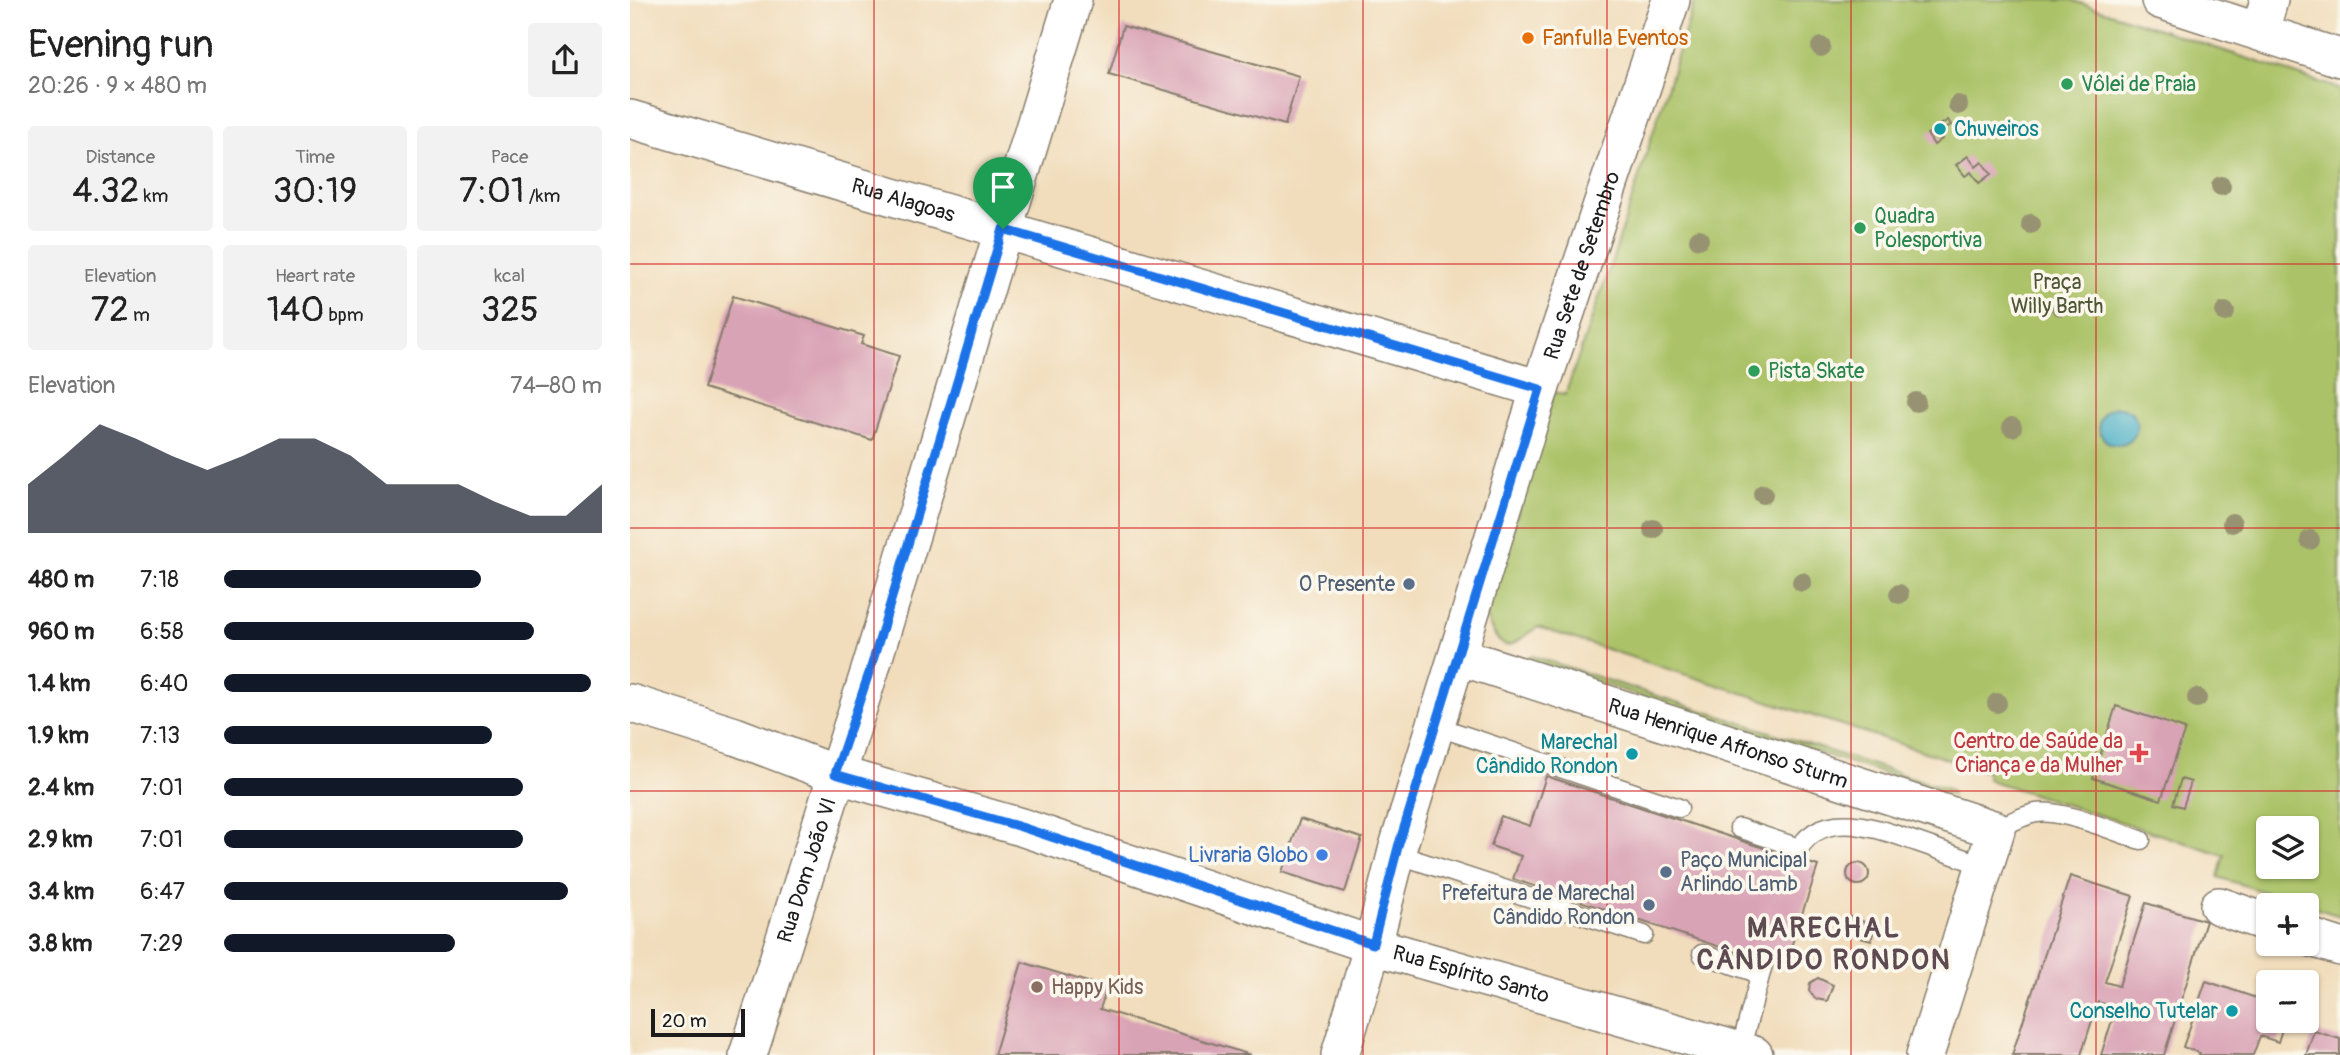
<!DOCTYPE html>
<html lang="en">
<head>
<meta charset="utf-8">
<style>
  :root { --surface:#fff; --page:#f2f2f2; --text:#222; --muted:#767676; --accent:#111827 }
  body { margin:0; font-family:Pangolin,sans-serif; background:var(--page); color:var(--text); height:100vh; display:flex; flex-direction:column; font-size:26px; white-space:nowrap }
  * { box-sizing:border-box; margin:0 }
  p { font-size:23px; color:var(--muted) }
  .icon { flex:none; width:38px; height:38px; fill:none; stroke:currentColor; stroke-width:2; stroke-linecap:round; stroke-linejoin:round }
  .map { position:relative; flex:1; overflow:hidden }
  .drawer { display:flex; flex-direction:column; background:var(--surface); width:630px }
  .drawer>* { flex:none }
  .tools { position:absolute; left:1626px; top:816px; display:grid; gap:14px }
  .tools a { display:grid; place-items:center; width:63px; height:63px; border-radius:7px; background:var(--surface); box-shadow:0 2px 5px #0004; font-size:35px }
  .scale { position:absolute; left:21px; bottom:18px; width:94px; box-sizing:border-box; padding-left:7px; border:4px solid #1c1c1c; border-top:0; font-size:19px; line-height:24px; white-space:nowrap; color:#1c1c1c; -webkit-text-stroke:5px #fbf7ec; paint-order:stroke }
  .pin { position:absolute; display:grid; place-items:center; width:60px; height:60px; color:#fff; margin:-72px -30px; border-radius:50% 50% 50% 0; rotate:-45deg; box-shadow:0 0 7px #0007 }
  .pin .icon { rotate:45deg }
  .round { display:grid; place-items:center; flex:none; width:74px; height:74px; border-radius:7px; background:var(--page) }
  .headline { display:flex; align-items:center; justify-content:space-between; height:119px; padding:0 28px }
  h1 { font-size:38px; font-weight:600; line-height:52px }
  .stats { display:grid; grid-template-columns:repeat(3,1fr); gap:10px; height:119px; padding:7px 28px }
  .stats div { display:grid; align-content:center; border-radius:7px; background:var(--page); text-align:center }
  .stats b { font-size:35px; font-weight:600 }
  .stats small { font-size:19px; font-weight:400 }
  .stats p { font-size:19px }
  .chart { height:196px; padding:14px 28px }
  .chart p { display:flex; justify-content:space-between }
  .chart svg { width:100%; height:126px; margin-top:7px; fill:var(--accent); opacity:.7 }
  ul { padding:0 28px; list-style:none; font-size:23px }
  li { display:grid; grid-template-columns:112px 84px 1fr; align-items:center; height:52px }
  li i { height:18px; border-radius:9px; background:var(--accent) }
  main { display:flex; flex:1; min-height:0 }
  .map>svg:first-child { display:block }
</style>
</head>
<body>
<main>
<section class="drawer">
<div class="headline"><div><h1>Evening run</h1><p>20:26 · 9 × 480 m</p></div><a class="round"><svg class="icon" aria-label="share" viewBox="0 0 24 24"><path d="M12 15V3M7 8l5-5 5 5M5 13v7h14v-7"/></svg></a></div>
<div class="stats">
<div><p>Distance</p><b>4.32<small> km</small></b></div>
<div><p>Time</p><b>30:19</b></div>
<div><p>Pace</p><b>7:01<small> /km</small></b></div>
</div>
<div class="stats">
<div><p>Elevation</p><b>72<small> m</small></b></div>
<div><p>Heart rate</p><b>140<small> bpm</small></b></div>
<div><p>kcal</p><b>325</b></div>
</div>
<div class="chart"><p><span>Elevation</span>74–80 m</p>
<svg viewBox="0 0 160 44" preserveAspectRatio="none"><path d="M0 44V27L10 17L20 6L30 11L40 17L50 22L60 17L70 11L80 11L90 17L100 27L110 27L120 27L130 33L140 38L150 38L160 27V44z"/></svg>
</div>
<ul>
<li><b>480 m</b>7:18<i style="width:68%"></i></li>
<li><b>960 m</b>6:58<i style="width:82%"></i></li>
<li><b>1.4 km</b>6:40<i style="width:97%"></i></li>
<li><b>1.9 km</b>7:13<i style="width:71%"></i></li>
<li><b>2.4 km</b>7:01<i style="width:79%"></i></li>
<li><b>2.9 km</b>7:01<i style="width:79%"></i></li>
<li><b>3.4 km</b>6:47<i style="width:91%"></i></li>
<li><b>3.8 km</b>7:29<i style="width:61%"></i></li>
</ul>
</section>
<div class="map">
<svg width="1710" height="1055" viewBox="0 0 1710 1055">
  <rect width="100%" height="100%" fill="#fbf7ec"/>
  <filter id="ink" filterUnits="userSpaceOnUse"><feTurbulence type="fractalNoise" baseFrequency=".0143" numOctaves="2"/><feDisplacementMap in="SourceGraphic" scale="14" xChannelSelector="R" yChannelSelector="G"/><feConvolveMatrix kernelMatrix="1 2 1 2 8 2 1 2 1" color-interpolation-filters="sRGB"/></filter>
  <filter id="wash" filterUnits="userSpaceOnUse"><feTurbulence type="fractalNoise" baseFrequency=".00686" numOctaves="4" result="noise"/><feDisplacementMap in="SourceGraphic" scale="28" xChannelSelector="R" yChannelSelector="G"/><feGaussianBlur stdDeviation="1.57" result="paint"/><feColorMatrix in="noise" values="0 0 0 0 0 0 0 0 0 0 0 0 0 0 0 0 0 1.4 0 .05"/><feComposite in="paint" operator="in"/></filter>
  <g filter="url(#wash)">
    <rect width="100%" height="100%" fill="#f1ddbc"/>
    <!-- green -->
    <g fill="#abc267" stroke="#646f42" stroke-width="2" fill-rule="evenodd">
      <path d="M1065 0H1441L1710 89V916L1588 877 1594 855 1362 781 1357 778V772L908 627C877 648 874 657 856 618L924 392 935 395 986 249ZM1638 828H1676V866H1638Z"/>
      <polygon points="902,656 1321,790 1322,795 894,659"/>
    </g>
    <!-- water -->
    <circle fill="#46adc5" stroke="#316470" stroke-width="2" cx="1488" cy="426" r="19"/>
    <g id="blocks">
      <!-- building -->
      <g fill="#d9a3b6">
        <polygon points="493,26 669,76 655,125 479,74"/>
        <polygon points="1318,120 1321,125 1308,133 1312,139 1304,145 1297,134"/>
        <polygon points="1338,156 1346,167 1352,162 1361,174 1349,183 1341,172 1335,176 1326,165"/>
        <polygon points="103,296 234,336 231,344 269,356 242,440 74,388"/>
        <polygon points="1486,706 1555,729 1531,800 1463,778"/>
        <polygon points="916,776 1188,866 1154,968 883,879 891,856 861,846 871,816 900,826"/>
        <polygon points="1551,779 1561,782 1553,807 1543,804"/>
        <polygon points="670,819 732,838 715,892 652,872"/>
        <circle cx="1228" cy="874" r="11"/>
        <polygon points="1440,876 1503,896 1475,982 1489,986 1516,903 1576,921 1534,1055 1471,1055 1486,1008 1468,1002 1451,1055 1382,1055"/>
        <polygon points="1221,917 1245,926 1241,941 1217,934"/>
        <polygon points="392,962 477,988 470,1009 621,1055 364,1055"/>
        <polygon points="1188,978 1203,985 1197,1001 1186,999 1179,991 1180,983"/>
        <polygon points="1576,981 1638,1002 1638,1020 1655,1020 1648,1042 1630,1036 1623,1055 1569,1055 1570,1053 1553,1047"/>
        <polygon points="1684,1031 1710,1039 1710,1055 1676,1055"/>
      </g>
    </g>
  </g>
  <g filter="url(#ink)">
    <use href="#blocks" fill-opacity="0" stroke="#867c6c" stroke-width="2"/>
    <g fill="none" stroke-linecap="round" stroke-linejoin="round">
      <!-- lane casing -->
      <g stroke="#867c6c" stroke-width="21">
        <g id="lane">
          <polyline points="806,726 1049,808"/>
          <polyline points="1109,828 1169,848"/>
          <path d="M1366 830C1379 823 1392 816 1406 813 1433 809 1485 832 1511 840"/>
          <polyline points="768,847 782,859 1014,935"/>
          <path d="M1164 858C1187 804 1246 828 1287 842 1310 850 1332 858 1354 866"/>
          <polyline points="1072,954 1130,974"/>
          <polyline points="1110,1051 1134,961"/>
        </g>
      </g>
      <!-- street casing -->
      <g stroke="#867c6c" stroke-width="40">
        <g id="street">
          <polyline points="1530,0 1710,58"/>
          <polyline points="1630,32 1639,0"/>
          <path id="s1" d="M0 119 910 389"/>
          <path id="s2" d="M828 656 1366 830 1295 1055"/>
          <path id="s3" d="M0 703 105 736 205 774 391 827 754 949 1124 1055"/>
          <polyline points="1589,906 1638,923"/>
          <polyline points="1676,936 1710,947"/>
          <path id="s4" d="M118 1055 241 667 443 0"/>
          <path id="s5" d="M710 1055 743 945 768 847 904 407 1041 0"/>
        </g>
      </g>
      <!-- lane -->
      <use href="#lane" stroke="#fff" stroke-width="18"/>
      <!-- street -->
      <use href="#street" stroke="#fff" stroke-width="37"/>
    </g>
    <!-- trees -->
    <g fill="#979372">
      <circle cx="1191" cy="47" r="10"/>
      <circle cx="1328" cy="105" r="10"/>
      <circle cx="1591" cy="186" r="10"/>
      <circle cx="1401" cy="224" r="10"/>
      <circle cx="1069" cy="239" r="10"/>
      <circle cx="1430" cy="306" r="10"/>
      <circle cx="1595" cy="312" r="10"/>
      <circle cx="1286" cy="402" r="10"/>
      <circle cx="1382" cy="427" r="10"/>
      <circle cx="1133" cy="494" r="10"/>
      <circle cx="1602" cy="523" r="10"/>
      <circle cx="1023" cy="529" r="10"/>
      <circle cx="1680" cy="540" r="10"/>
      <circle cx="1172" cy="582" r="10"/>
      <circle cx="1269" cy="594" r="10"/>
      <circle cx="1567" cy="698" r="10"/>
      <circle cx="1367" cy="703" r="10"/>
    </g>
  </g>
  <g fill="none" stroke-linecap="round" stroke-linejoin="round" filter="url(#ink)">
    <!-- route casing -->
    <g stroke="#fff" stroke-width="14">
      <polygon id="route" points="373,229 910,389 768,847 743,944 391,827 205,774 241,667"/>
    </g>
    <!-- route -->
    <use href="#route" stroke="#1a73e8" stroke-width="9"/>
  </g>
  <!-- grid -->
  <path fill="none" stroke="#d62828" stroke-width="2" stroke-opacity="0.55" d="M244 0V1055M489 0V1055M733 0V1055M977 0V1055M1221 0V1055M1466 0V1055M0 264H1710M0 528H1710M0 791H1710"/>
  <!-- markers -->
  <circle fill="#e8710a" stroke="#fbf7ec" stroke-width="2.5" cx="898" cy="38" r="7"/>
  <g fill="#2e9e5b" stroke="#fbf7ec" stroke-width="2.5">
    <circle cx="1437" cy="84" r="7"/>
    <circle cx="1230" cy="228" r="7"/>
    <circle cx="1124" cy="371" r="7"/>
  </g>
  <g fill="#0f9aa8" stroke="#fbf7ec" stroke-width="2.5">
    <circle cx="1310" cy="129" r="7"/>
    <circle cx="1002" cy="754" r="7"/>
    <circle cx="1602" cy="1011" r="7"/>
  </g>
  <g fill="#5c6f8a" stroke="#fbf7ec" stroke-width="2.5">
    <circle cx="779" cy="584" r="7"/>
    <circle cx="1036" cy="872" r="7"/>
    <circle cx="1019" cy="905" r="7"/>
  </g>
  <path fill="#e0444e" stroke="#fbf7ec" stroke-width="2.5" d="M1505.5 742.5h7v7h7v7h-7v7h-7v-7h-7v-7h7z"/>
  <circle fill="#3f7fe0" stroke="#fbf7ec" stroke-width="2.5" cx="692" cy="855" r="7"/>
  <circle fill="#8d6e63" stroke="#fbf7ec" stroke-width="2.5" cx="407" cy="987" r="7"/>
  <g text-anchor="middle" stroke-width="7" stroke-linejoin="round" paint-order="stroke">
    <!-- food labels -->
    <g font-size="21" fill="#c56008" stroke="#fbf7ec" text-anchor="start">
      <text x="912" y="45">Fanfulla Eventos</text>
    </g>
    <!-- leisure labels -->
    <g font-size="21" fill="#27864d" stroke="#fbf7ec" text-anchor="start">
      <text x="1451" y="91">Vôlei de Praia</text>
      <text x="1244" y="223">Quadra<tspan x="1244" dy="24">Polesportiva</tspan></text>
      <text x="1138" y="378">Pista Skate</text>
    </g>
    <!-- culture labels -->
    <g font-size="21" fill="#0d838f" stroke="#fbf7ec" text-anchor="end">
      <text x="1324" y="136" text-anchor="start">Chuveiros</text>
      <text x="988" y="749">Marechal<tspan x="988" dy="24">Cândido Rondon</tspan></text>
      <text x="1588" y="1018">Conselho Tutelar</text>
    </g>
    <!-- street labels -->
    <g font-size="21" fill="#1c1c1c" stroke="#fbf7ec">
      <text dy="7" stroke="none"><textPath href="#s1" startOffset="285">Rua Alagoas</textPath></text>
      <text dy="7" stroke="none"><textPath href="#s5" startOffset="826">Rua Sete de Setembro</textPath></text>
      <text dy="7" stroke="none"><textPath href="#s2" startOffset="284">Rua Henrique Affonso Sturm</textPath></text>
      <text dy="7" stroke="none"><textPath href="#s4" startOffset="194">Rua Dom João VI</textPath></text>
      <text dy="7" stroke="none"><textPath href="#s3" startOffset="884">Rua Espírito Santo</textPath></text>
    </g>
    <!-- park labels -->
    <g font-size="21" fill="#4e5636" stroke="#fbf7ec">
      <text x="1427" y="289">Praça<tspan x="1427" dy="24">Willy Barth</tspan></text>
    </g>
    <!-- service labels -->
    <g font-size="21" fill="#4e5e75" stroke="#fbf7ec" text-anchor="end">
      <text x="765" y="591">O Presente</text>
      <text x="1050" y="867" text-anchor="start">Paço Municipal<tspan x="1050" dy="24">Arlindo Lamb</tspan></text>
      <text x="1005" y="900">Prefeitura de Marechal<tspan x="1005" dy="24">Cândido Rondon</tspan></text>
    </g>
    <!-- health labels -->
    <g font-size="21" fill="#be3a42" stroke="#fbf7ec" text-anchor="end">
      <text x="1493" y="748">Centro de Saúde da<tspan x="1493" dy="24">Criança e da Mulher</tspan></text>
    </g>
    <!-- shop labels -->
    <g font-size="21" fill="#366cbe" stroke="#fbf7ec" text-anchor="end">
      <text x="678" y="862">Livraria Globo</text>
    </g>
    <!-- education labels -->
    <g font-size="21" fill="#785e54" stroke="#fbf7ec" text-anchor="start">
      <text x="421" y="994">Happy Kids</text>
    </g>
    <!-- district labels -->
    <g font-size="28" font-weight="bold" letter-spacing="2" fill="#5e4b52" stroke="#fbf7ec">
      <text x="1194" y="937">MARECHAL<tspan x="1194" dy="32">CÂNDIDO RONDON</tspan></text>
    </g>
  </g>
</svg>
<div class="tools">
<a><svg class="icon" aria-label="layers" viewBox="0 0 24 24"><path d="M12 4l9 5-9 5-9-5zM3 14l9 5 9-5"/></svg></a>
<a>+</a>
<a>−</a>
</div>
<div class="scale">20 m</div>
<div class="pin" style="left:373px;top:229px;background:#1e9e55"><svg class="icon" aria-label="arrive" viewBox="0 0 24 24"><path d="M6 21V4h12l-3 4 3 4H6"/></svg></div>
</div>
</main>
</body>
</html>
